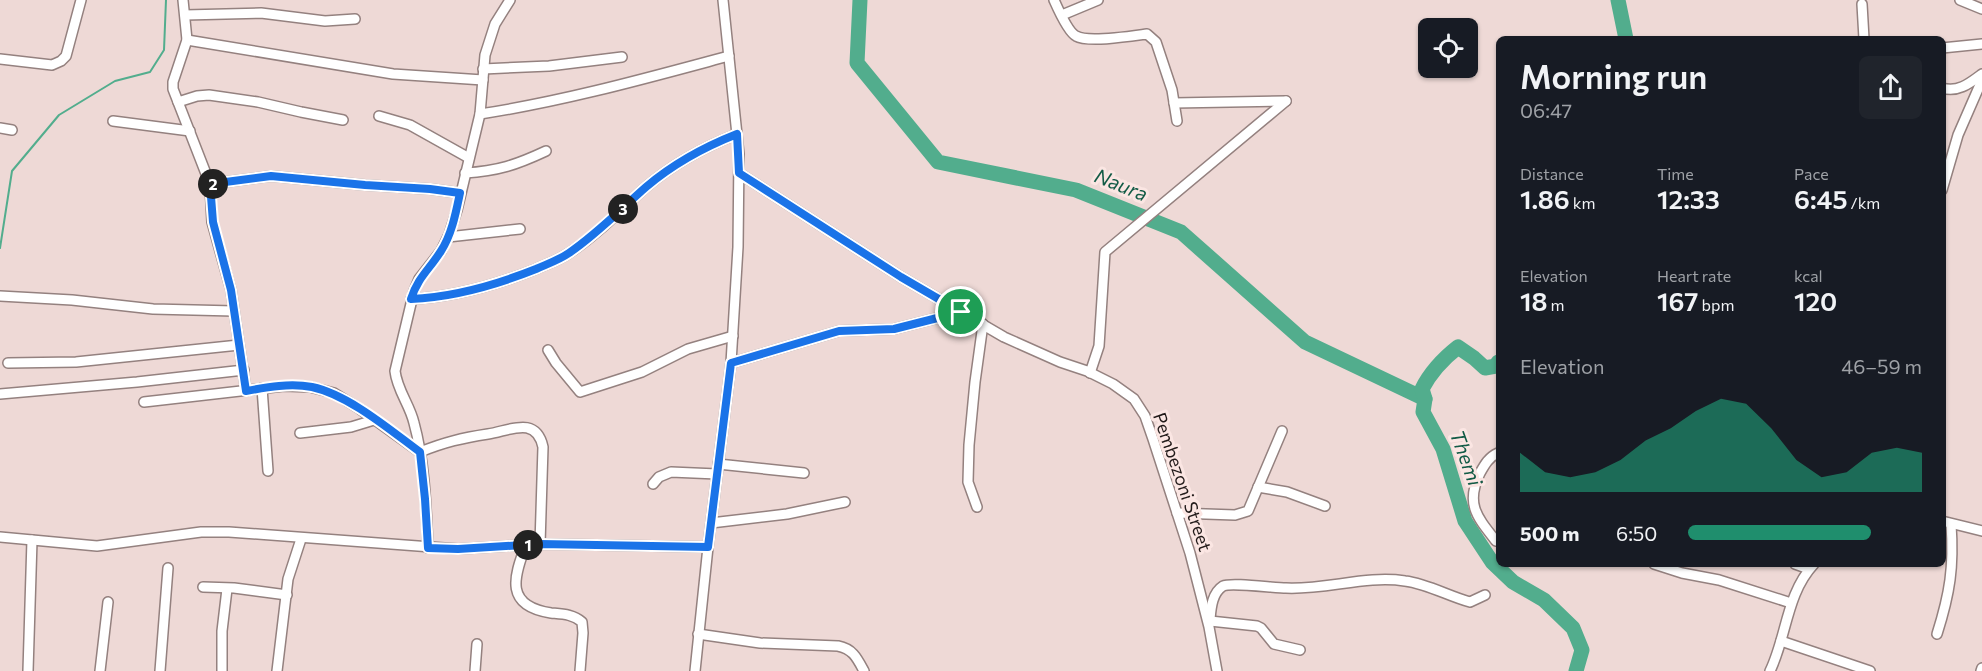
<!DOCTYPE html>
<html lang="en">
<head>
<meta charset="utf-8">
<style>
  :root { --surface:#171b24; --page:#20242c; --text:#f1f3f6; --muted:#9ea1a6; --accent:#1f8e6d }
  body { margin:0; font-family:Commissioner,sans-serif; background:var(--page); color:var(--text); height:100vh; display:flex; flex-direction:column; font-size:22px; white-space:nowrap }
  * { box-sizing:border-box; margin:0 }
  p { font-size:20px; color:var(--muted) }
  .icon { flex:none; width:33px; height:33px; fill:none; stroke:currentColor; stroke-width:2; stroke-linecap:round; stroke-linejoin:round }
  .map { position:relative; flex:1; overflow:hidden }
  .side { position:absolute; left:1496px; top:36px; width:450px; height:531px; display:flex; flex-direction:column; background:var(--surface); border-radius:9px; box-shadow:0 2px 4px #0004 }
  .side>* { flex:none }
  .buttons { position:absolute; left:1418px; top:18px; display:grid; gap:12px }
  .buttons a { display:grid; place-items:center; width:60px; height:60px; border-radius:9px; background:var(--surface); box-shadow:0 2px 4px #0004; font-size:30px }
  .pin { position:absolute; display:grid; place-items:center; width:51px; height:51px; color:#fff; margin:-26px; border:3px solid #fff; border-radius:50%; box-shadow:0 2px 6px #0007 }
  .km { position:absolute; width:30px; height:30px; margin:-15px; border-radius:50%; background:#222; color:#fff; font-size:16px; line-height:30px; text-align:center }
  .round { display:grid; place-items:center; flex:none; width:63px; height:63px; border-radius:9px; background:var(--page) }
  .head { display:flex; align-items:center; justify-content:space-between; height:102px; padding:0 24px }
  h1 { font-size:33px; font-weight:600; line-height:45px }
  .figures { display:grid; grid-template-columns:repeat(3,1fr); gap:9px; height:102px; padding:6px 24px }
  .figures div { display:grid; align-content:center }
  .figures b { font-size:26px; font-weight:600 }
  .figures small { font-size:16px; font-weight:400 }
  .figures p { font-size:16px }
  .chart { height:168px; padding:12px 24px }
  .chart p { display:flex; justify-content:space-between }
  .chart svg { width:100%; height:108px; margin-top:6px; fill:var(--accent); opacity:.7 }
  ul { padding:0 24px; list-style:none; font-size:20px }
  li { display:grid; grid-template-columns:96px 72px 1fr; align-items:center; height:45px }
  li i { height:15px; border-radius:8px; background:var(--accent) }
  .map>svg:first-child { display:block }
</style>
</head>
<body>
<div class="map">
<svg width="1982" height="671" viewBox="0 0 1982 671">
  <rect width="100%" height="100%" fill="#eed9d6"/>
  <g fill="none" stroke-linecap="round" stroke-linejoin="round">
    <!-- stream -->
    <polyline stroke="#52ad8d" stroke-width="2" points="0,248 12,171 59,115 115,81 150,72 164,50 166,0"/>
    <!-- river -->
    <g stroke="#52ad8d" stroke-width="15">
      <polyline points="860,0 857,63 938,162 1076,190 1181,232 1305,342 1425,399"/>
      <polyline points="1618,0 1626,39"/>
      <path d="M1498 362 1496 366 1485 368 1474 358 1458 347C1444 358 1430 373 1422 389L1425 399 1423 412 1443 449 1465 521 1492 562 1513 582 1544 600 1573 628 1582 650 1576 671"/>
    </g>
    <!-- minor casing -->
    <g stroke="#94817f" stroke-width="12">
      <g id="minor">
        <polyline points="183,0 187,40 173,82 173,89 210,184 212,222 231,290 246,391"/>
        <path d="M1054 0C1058 9 1068 32 1076 36 1088 43 1132 36 1147 34L1156 42 1172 90 1177 121"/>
        <polyline points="1960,0 1982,9"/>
        <polyline points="1862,4 1864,39"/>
        <polyline points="185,15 261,13 325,21 355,19"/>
        <polyline points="1062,15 1098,0"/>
        <polyline points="187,40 393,74 483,80"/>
        <polyline points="1942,48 1982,44"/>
        <polyline points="0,59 52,65 61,61 66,56 81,0"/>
        <polyline points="483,69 549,66 622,57"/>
        <path d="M1942 88C1958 93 1970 83 1982 74"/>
        <polyline points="178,102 197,96 209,95 258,102 301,112 343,120"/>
        <polyline points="1174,103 1286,101"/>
        <path d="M480 114C565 101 647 78 729 56"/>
        <polyline points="379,116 410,125 469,158"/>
        <polyline points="113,121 190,131"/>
        <polyline points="0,128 12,130"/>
        <path d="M465 173C498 171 516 165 546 151"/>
        <polyline points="739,173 901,277 1004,337 1060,362 1087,371 1113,384 1134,399 1145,416 1153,439 1190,553 1209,627 1217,671"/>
        <polyline points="210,184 271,176 365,185 430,189 460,193"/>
        <polyline points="1942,190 1958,135 1982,80"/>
        <polyline points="448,237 520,229"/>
        <polyline points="0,296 72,300 153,309 234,311"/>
        <path d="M411 299C455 297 496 285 536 269 547 264 559 260 569 253 597 235 621 209 646 187 673 164 704 147 737 134"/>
        <polyline points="548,350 556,363 580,392 642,372 688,349 733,336"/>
        <polyline points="8,363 76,362 239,345"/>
        <polyline points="731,363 839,331 894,329 961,312"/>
        <polyline points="1090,373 1099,346 1105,252 1286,101"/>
        <polyline points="262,388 268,471"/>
        <polyline points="0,394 137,382 244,370"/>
        <path d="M144 402 284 386 310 387 334 393 360 409 420 452C445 442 462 438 488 434 509 431 536 415 543 447L540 544"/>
        <polyline points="300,433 351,427 374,420"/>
        <polyline points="718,464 804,473"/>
        <polyline points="653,484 659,477 671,472 717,474"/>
        <polyline points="1258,487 1287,492 1325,506"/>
        <polyline points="977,507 968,482 969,445 975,382 983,324"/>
        <polyline points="1177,513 1235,515 1248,511 1282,431"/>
        <polyline points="1942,521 1982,531"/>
        <polyline points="711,523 787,514 845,502"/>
        <polyline points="0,537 97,546 201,532 229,532 458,549 540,544 708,547"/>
        <path d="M1496 541C1477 517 1465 504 1480 473 1485 464 1489 457 1498 453"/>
        <path d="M526 545C513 578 505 606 551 613 562 614 573 614 582 622L583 633 580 671"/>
        <path d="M428 548C426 507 425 463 414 423 410 405 397 390 395 371L414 291 419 279 441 251 449 235 457 210 480 114 485 55 495 24 510 0"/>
        <polyline points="1654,564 1682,573 1719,580 1791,603"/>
        <polyline points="1795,564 1809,569"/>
        <polyline points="203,587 234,588 287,595"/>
        <path d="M1210 619C1211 608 1212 593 1223 586 1231 582 1274 588 1286 588 1326 590 1366 575 1405 581 1428 584 1448 596 1470 602L1485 595"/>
        <polyline points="1210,621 1257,626 1261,628 1274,644 1300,650"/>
        <path d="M698 634 760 643 838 646C853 649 857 658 864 671"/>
        <path d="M1937 634C1950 593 1954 567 1951 524"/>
        <polyline points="1781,641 1870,671"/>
        <polyline points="28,671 32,540"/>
        <polyline points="100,671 108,602"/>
        <polyline points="160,671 168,568"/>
        <polyline points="222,671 222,631 227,589"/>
        <polyline points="277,671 288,579 301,539"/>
        <polyline points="475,671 477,644"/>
        <polyline points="695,671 708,547 731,363 738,247 739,154 723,0"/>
        <path d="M1770 671C1787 636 1786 594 1814 564"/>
        <polyline points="1981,671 1982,668"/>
      </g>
    </g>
    <!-- minor -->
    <use href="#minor" stroke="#fff" stroke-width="9"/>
  </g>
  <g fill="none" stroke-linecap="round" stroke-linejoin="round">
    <!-- route casing -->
    <g stroke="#fff" stroke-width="12">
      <path id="route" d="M737 134 739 173 901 277 961 312 894 329 839 331 731 363 708 547 540 544 458 549 428 548 425 499 420 452C390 430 349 395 312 387 290 383 268 387 246 391L231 290 213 222 210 184 271 176 365 185 430 189 460 193C456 212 452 234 441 251 429 270 418 277 411 299 455 297 496 285 536 269 547 264 559 260 569 253 597 234 621 209 646 187 673 164 704 147 737 134Z"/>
    </g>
    <!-- route -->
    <use href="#route" stroke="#1a73e8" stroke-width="8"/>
  </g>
  <g text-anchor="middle" stroke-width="6" stroke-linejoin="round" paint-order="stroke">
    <!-- street labels -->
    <g font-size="18" fill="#211a19" stroke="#fbe6e3">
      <text transform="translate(1182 482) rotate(71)" y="6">Pembezoni Street</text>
    </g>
    <!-- water labels -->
    <g font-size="20" font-style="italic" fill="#135b46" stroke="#fbe6e3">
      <text transform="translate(1121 185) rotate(22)" y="7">Naura</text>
      <text transform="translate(1466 458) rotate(70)" y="7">Themi</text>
    </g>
  </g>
</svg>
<div class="buttons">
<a><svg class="icon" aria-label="locate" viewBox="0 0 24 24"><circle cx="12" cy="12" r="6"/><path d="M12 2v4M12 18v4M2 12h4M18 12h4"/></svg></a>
</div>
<div class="pin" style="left:961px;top:312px;background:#1e9e55"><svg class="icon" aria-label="arrive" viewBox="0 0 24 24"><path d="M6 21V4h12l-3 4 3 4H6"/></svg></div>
<b class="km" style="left:528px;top:545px">1</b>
<b class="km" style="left:213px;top:184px">2</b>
<b class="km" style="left:623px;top:209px">3</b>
<section class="side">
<div class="head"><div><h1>Morning run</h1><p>06:47</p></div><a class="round"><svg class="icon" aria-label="share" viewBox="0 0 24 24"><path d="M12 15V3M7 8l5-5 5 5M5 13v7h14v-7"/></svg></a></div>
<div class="figures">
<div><p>Distance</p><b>1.86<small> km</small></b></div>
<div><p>Time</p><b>12:33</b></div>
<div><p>Pace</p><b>6:45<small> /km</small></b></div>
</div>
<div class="figures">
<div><p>Elevation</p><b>18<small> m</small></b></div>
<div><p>Heart rate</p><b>167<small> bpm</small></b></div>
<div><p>kcal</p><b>120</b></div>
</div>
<div class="chart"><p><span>Elevation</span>46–59 m</p>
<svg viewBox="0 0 160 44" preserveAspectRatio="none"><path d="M0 44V28L10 36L20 38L30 36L40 31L50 23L60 18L70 11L80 6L90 8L100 18L110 31L120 38L130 36L140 28L150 26L160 28V44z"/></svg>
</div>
<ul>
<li><b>500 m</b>6:50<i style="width:78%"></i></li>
</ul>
</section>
</div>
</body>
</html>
